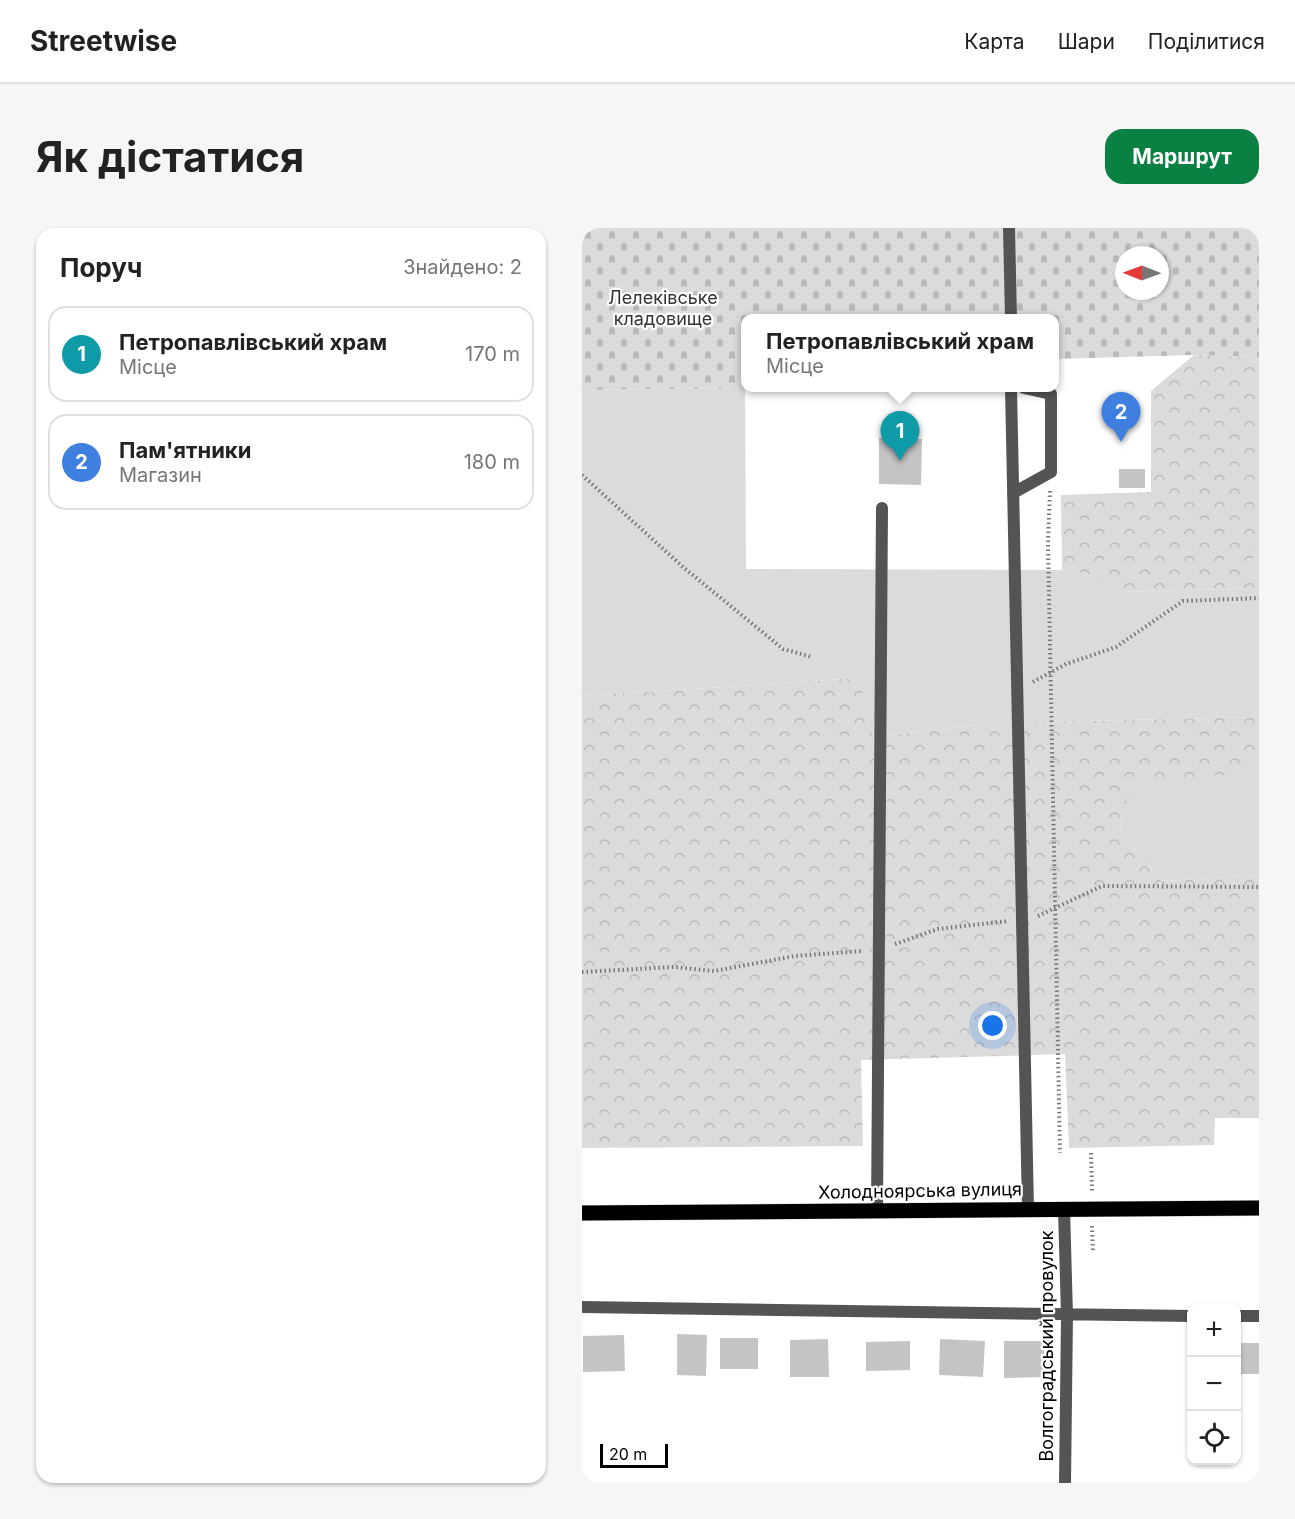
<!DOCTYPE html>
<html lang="uk">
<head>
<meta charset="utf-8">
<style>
	:root { --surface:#fff; --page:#f6f6f6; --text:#222; --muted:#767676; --line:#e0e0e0; --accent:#0b8043 }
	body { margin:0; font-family:Inter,sans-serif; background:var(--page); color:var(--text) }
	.controls { position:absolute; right:18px; bottom:18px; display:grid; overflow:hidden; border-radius:12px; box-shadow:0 2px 4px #0004 }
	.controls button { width:54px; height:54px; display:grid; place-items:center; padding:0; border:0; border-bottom:2px solid var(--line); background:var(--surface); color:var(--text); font:30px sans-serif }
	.compass { position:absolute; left:533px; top:18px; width:54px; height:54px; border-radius:50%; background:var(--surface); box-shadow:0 2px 4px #0004; rotate:271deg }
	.scale { position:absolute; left:18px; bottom:15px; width:68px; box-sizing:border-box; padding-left:6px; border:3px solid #000; border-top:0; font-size:16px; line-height:21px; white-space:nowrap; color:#000; -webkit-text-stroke:4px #fff; paint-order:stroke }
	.you { position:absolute; left:411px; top:798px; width:21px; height:21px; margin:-15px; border:4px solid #fff; border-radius:50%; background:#1a73e8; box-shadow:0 0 0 9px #1a73e833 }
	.badge { display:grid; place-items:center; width:39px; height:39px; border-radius:50%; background:var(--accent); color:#fff; font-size:20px; font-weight:700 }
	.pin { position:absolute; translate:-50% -50px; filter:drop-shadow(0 2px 3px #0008) }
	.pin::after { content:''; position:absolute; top:32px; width:21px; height:18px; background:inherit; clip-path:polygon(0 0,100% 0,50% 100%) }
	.popup { position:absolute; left:159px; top:86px; width:318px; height:78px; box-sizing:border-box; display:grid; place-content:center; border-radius:12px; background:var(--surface); filter:drop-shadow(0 2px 4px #0005); font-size:20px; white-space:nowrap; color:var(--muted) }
	.popup b { font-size:22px; color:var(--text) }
	.popup::after { content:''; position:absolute; left:50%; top:100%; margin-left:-12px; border:12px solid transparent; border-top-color:var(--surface) }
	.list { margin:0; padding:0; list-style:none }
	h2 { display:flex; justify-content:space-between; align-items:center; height:78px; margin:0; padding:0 24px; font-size:26px }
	h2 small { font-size:20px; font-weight:400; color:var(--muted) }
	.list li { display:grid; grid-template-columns:39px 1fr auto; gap:18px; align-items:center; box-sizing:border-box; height:96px; margin:0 12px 12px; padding:0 12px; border:2px solid var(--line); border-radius:18px }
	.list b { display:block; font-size:22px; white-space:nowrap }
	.list p { margin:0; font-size:20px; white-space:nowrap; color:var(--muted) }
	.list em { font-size:20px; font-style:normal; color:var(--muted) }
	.icon { flex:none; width:33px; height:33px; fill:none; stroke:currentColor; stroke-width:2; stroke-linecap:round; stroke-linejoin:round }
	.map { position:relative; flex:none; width:677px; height:1255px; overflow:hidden; border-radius:18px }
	header { display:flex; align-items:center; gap:36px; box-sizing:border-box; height:84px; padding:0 30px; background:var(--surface); border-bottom:2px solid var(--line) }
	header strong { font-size:28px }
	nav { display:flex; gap:33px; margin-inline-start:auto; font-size:21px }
	.intro { display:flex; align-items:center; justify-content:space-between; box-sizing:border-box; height:144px; padding:0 36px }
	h1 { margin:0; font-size:42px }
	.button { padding:15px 27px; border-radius:18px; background:var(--accent); color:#fff; font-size:21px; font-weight:700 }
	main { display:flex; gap:36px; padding:0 36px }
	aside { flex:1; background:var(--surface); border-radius:18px; box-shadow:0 2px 4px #0004 }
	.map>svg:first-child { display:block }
	.grass { fill:#dbdbdb }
	.forest { fill:url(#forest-crowns) }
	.cemetery { fill:url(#cemetery-stones); fill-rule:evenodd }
	.building { fill:#c4c4c4 }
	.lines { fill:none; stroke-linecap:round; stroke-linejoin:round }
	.primary-casing { stroke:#dbdbdb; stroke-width:16 }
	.path { stroke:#767676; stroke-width:4; stroke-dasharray:1.5 3; stroke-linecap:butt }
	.service { stroke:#545454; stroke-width:12 }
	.minor { stroke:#545454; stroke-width:12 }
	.primary { stroke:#000; stroke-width:15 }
	.labels { text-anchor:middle; stroke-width:4.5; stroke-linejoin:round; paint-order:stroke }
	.park-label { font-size:18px; fill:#323232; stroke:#fff }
	.street-label { font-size:18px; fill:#000; stroke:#fff }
</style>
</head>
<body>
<header>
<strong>Streetwise</strong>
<nav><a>Карта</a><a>Шари</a><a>Поділитися</a></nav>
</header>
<div class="intro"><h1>Як дістатися</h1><a class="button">Маршрут</a></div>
<main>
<aside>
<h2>Поруч<small>Знайдено: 2</small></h2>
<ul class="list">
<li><span class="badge" style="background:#0f9aa8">1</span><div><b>Петропавлівський храм</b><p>Місце</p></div><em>170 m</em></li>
<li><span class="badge" style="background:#3f7fe0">2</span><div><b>Пам'ятники</b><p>Магазин</p></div><em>180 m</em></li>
</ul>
</aside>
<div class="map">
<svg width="677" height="1255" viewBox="0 0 677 1255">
	<defs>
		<pattern id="forest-crowns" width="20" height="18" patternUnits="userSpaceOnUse" patternTransform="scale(1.5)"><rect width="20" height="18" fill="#dbdbdb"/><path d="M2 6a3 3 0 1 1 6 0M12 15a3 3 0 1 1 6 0" fill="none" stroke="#bababa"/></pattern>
		<pattern id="cemetery-stones" width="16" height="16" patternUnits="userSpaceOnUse" patternTransform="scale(1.5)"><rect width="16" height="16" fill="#dbdbdb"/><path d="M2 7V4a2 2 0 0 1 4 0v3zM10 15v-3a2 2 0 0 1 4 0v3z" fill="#bababa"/></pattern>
	</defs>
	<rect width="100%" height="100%" fill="#fff"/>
	<path class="grass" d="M163,148L164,341L480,342L519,348L541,364L671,360V324L677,321V489L411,495L290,509L277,450L0,468V162L161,160Z
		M673,531H677V647L579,653L538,603L549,553L657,546Z"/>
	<path class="forest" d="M612,127L677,129V321L671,324L672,360L541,364L519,348L480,342L479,267L569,264V163Z
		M277,450L291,509L411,495L677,489V531H673L657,546L549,554L538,603L579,653L677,647V890H633L632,917L487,920L483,826L279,832L281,918L0,920V468Z"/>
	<path class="cemetery" d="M0,0H677V129L611,127L473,131L472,91H164L162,160L0,162ZM542,27H578V63H542Z"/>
	<path class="building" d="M317,200L328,204L330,211H340L339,257L297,256V210H309L311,203Z
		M537,241H563V260H537Z
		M95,1106L125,1107L124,1148L95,1147Z
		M42,1107L43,1143L1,1144V1108Z
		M138,1110H176V1141H138Z
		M246,1111L247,1149H208V1112Z
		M358,1111L403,1113L401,1149L357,1147Z
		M328,1113V1142L284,1143V1114Z
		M422,1113H462V1149L422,1150Z
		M656,1115H677V1146H655Z"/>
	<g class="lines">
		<defs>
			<path id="primary" d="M0,985L677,980"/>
		</defs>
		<use href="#primary" class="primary-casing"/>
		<path class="path" d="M0,247L101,339L201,421L230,429
			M468,263L466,315L478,925
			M451,454L484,436L534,419L601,373L677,370
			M456,688L520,658L677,659
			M313,716L356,701L426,693
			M0,744L92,739L132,743L213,728L280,723
			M509,925L510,963
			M510,998L511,1025"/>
		<path class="service" d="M427,0L429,91
			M429,160L446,981
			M431,265L469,244V166L442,160
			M295,983L300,280"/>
		<path class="minor" d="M482,981L485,1087L483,1255
			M0,1079L610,1088
			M654,1088H677"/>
		<use href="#primary" class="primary"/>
	</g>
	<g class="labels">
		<g class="park-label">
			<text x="81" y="76">Лелеківське<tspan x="81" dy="21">кладовище</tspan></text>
		</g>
		<g class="street-label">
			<text transform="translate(338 963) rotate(-1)" y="6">Холодноярська вулиця</text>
			<text transform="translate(465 1118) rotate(-90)" y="6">Волгоградський провулок</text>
		</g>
	</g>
</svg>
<div class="controls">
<button>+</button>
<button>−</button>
<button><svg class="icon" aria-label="locate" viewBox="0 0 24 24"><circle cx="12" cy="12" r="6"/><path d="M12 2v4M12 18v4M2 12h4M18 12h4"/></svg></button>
</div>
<svg class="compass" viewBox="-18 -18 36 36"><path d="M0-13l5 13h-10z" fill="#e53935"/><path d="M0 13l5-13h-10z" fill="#767676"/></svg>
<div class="scale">20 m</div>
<div class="you"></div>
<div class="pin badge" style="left:318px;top:233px;background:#0f9aa8">1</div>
<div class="popup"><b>Петропавлівський храм</b>Місце</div>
<div class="pin badge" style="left:539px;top:214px;background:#3f7fe0">2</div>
</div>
</main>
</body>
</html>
